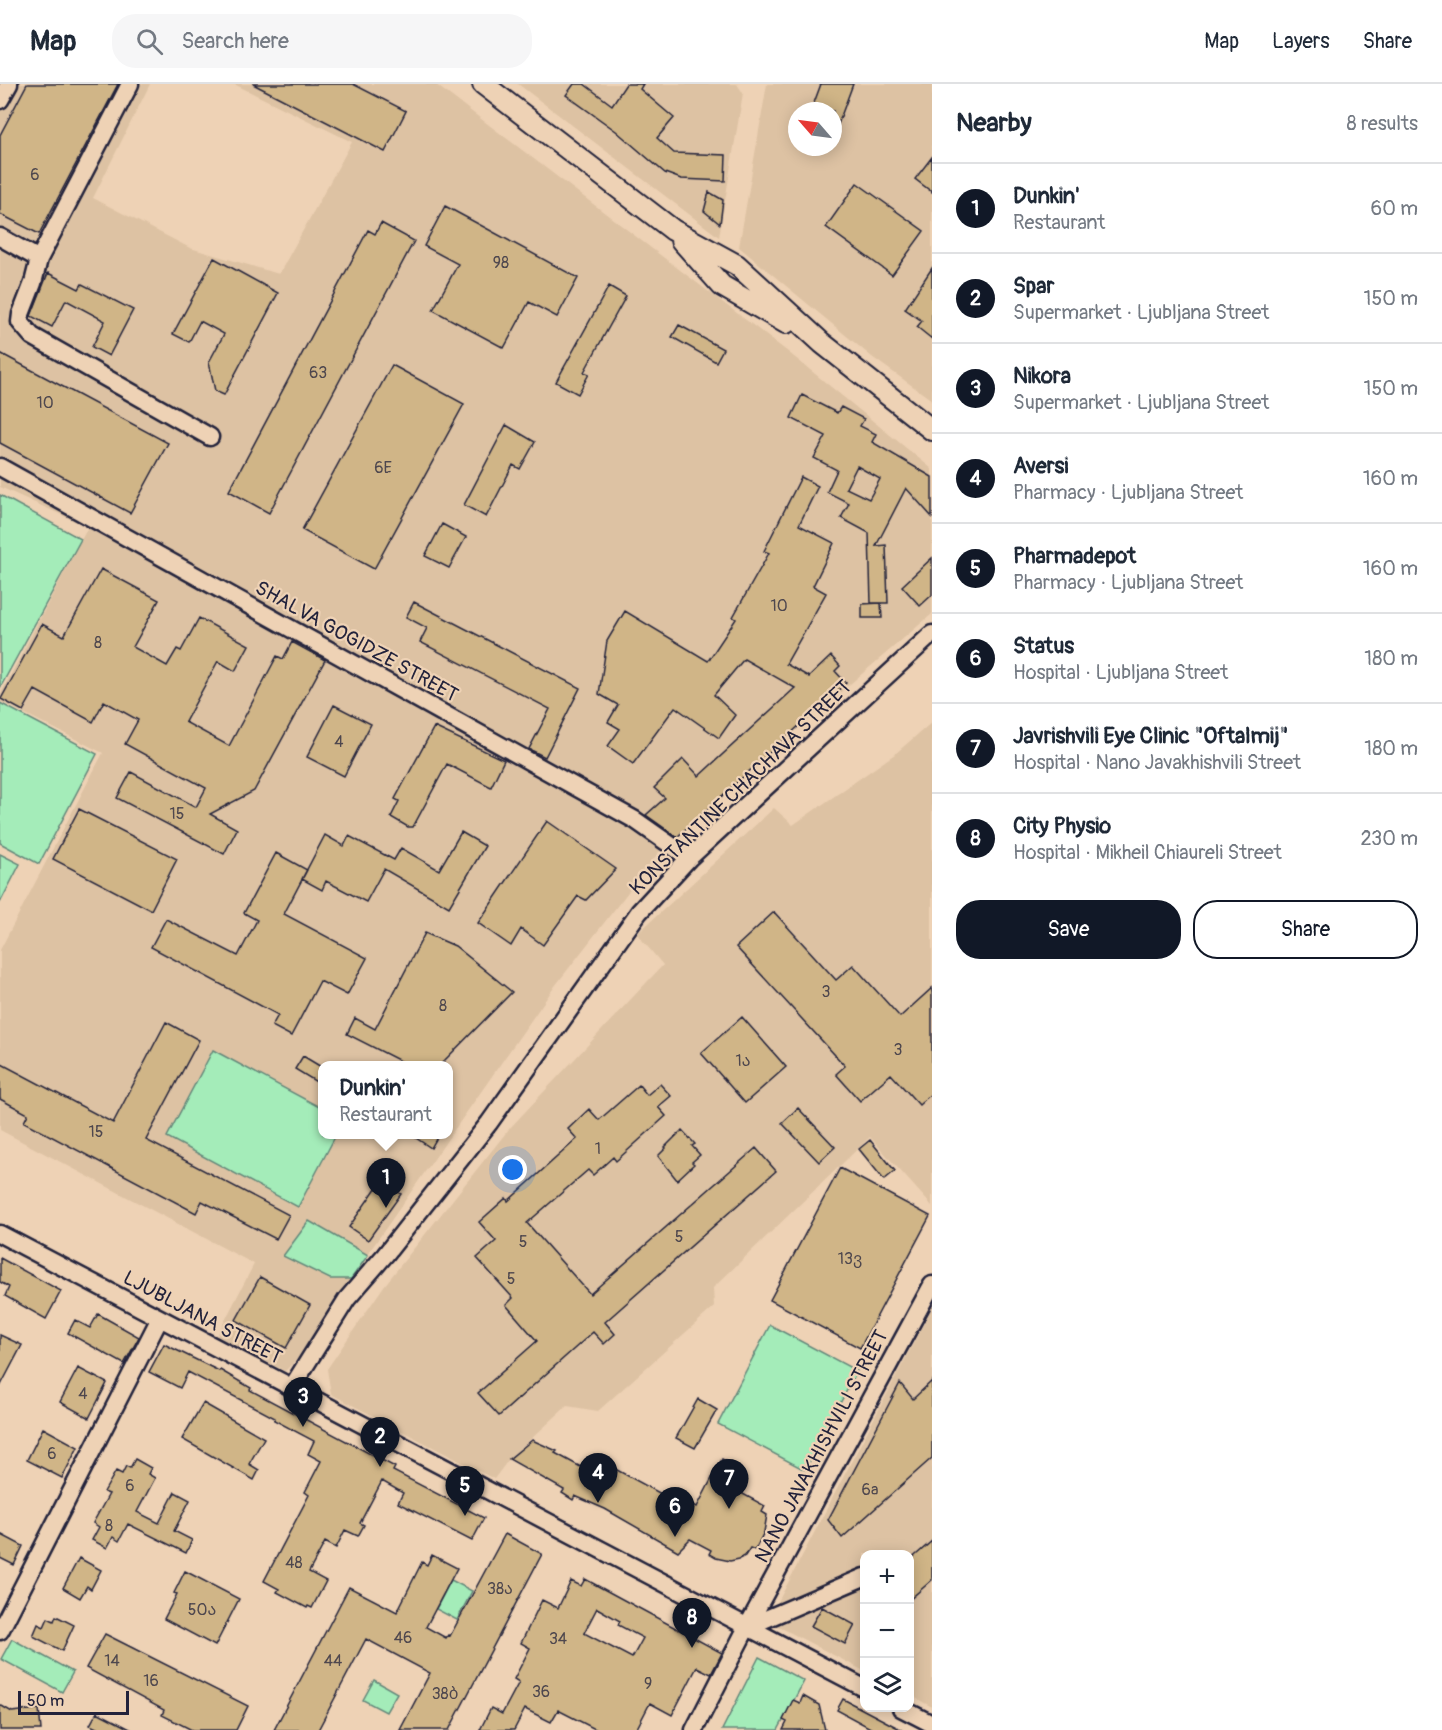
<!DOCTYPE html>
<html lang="en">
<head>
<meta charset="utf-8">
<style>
	:root { --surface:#fff; --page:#f6f6f7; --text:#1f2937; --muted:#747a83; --line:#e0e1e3; --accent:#111827 }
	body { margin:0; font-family:Pangolin,"Noto Sans Georgian",sans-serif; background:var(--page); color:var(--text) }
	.controls { position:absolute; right:18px; bottom:18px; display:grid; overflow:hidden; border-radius:12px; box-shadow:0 3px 15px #0003 }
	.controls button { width:54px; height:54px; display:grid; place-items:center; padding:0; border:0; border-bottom:2px solid var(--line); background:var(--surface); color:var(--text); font:30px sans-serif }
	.compass { position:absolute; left:788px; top:18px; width:54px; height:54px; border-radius:50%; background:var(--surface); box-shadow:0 3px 15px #0003; rotate:298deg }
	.scale { position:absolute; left:18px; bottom:15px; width:111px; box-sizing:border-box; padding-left:6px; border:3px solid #22223b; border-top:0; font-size:16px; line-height:21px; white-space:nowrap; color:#22223b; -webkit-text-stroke:4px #eed2b5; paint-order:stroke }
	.you { position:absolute; left:513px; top:1086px; width:21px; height:21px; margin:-15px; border:4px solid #fff; border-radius:50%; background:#1a73e8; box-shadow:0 0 0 9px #1a73e833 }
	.badge { display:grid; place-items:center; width:39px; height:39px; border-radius:50%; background:var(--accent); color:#fff; font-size:20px; font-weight:700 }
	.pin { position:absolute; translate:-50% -50px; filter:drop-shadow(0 2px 3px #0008) }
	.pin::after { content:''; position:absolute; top:32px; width:21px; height:18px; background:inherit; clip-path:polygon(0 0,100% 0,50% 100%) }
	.popup { position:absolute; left:318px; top:977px; width:135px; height:78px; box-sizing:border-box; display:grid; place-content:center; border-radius:12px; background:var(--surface); filter:drop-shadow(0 2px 4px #0005); font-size:20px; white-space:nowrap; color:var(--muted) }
	.popup b { font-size:22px; color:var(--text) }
	.popup::after { content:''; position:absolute; left:50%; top:100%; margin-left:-12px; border:12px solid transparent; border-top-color:var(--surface) }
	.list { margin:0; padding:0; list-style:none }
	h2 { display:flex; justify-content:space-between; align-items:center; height:78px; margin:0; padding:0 24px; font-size:26px }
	h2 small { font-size:20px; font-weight:400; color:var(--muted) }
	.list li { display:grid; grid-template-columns:39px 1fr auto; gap:18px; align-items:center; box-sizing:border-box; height:90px; padding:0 24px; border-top:2px solid var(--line) }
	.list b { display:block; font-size:22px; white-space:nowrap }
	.list p { margin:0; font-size:20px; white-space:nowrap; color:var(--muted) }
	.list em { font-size:20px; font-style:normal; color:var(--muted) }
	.actions { display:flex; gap:12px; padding:18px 24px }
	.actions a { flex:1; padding:14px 0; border:2px solid var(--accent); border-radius:24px; text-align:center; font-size:21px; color:var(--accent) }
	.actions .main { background:var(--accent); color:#fff }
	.icon { flex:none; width:33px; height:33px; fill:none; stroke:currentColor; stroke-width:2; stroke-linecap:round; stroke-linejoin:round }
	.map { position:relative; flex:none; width:932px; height:1646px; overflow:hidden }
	header { display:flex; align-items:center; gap:36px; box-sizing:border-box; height:84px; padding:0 30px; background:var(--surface); border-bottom:2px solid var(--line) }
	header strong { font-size:28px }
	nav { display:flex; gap:33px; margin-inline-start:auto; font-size:21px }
	.search { width:420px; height:54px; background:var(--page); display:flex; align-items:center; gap:15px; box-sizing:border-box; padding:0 21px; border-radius:24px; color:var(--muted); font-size:22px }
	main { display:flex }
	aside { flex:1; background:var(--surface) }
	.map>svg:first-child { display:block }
	.built { fill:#ddc2a3; fill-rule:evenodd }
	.green { fill:#a4ecb9; stroke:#63877a; stroke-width:1.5 }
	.building { fill:#d0b587; stroke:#22223b; stroke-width:1.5; fill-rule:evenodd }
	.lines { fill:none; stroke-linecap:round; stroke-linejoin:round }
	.minor-casing { stroke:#22223b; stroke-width:21 }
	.major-casing { stroke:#22223b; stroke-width:24 }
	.minor { stroke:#eed2b5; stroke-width:16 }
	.major { stroke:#eed2b5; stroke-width:20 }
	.labels { text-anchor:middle; stroke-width:4.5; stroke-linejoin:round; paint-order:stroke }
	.number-label { font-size:16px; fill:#4e474e }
	.street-label { font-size:20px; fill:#22223b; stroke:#eed2b5 }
</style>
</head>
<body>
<header>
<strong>Map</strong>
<div class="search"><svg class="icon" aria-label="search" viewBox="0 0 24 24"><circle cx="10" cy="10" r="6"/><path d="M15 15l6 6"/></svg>Search here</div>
<nav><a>Map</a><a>Layers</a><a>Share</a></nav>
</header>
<main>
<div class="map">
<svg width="932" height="1646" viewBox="0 0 932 1646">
	<rect width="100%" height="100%" fill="#eed2b5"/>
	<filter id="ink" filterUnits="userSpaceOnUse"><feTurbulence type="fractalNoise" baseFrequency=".0167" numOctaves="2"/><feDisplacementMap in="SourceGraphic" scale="12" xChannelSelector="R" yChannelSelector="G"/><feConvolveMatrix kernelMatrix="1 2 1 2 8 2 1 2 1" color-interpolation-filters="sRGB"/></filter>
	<g filter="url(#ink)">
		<path class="built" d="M0,0H150L93,114L190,164L279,190L352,58L234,0H435L788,268L932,385V530L670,754L555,902L332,1221L302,1270L285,1287L217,1252L254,1180L0,1046V866L103,669L0,617V611L88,443L0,403ZM323,982H449V1050H323Z
			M518,0H737L743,9L719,153Z
			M767,0H932V316L872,273L739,163ZM797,27H833V63H797Z
			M932,638V1122L870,1053L713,1204L714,1223L598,1327L567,1322L509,1375L494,1395L331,1310L327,1285L384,1202L509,1045L663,881L637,850L774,724L793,741L895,670Z
			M932,1224V1623L910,1611V1470H864V1587L768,1537Z"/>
		<path class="green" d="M0,411L81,455L0,604Z
			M0,619L97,670L39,780L0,759Z
			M0,770L20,780L0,819Z
			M213,966L323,1025V1050L336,1051L298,1123L167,1053Z
			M309,1137L368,1171L351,1195H330L283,1172Z
			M770,1241L857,1287L805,1386L718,1340Z
			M451,1496L472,1507L457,1536L436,1525Z
			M12,1555L73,1588L62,1608L1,1575Z
			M759,1573L804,1597L778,1646H722Z
			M374,1596L397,1609L386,1628L363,1616Z"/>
		<path class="building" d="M27,0H118L39,150L0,130V51Z
			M253,0H353L406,27L385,68Z
			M574,0H584L612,21L626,0H643L640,5L674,34L657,54L674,69L726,71L725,97L681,95L665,89L616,47L566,11Z
			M821,0H853L834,51L833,27H811Z
			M932,73V108L915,95Z
			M857,99L924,147L892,191L826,143Z
			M709,108L723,116L720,140L704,127Z
			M445,122L578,194L557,233L529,218L504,264L433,226L458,180L424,162Z
			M381,139L414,157L269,429L229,407L368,146L375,150Z
			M214,174L278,209L224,311L215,307L209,278L224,250L200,237L189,258L173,250Z
			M932,184V255L917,243L922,237L905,225Z
			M48,189L79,205L82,200L133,226L109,272L92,263L105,237L66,216L52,243L31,232Z
			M609,202L626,212L584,288L589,290L578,310L556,298Z
			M679,241L723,265L716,278L672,253Z
			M0,269L168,359L130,429L0,359Z
			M392,281L464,320L374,485L302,446Z
			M802,311L837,329L841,323L864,335L860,342L876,350L872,358L932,393V433L906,404L876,462L886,461L888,519H871L869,449L841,434L849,419L827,408L837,386L814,374L826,352L791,334ZM857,382L880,395L869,415L846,404Z
			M506,341L535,358L520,385L513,381L486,433L464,421Z
			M801,393L818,402L799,441L834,459L813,502L826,509L786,580L809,593L831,572L840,582L835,587L846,599L677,753L646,731L665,714L654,704L683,675L699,692L795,604L744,575L714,611L735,631L719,654L675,623L633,680L608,662L620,645L608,638L618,621L599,610L607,557L625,527L708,577L736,535L733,533L769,469L764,467Z
			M442,440L466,453L449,484L425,472Z
			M932,474V511L920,522L902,502Z
			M101,485L159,516L133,563L167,582L177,565L181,567L199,534L249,561L235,587L218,577L185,638L229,662L277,572L283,575L292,558L325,576L254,707L210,730L237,745L224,770L117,714L131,688L196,723L206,704L125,660L138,636L104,617L93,638L35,606L23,627L1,615L42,540L64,552Z
			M414,518L580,604L545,673L529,665L550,625L420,558L427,544L406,533Z
			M881,519L882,534H862V520Z
			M334,621L371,640L344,692L307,673Z
			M434,643L504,676L491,703L447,680L413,743H408L391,733L399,717L395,715Z
			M79,725L177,775L151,826L53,775Z
			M547,737L616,785L586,816L578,812L543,861L521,845L511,862L478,839Z
			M461,748L485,762L449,823L384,785L366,818L326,797L322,806L302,795L325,751L344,762L349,752L394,776L401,764L439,786Z
			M276,769L307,786L284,830L367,874L347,911L320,897L291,952L272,942L278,931L151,863L166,835L238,872L257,836L244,829Z
			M774,828L836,896L853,881L900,933L932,904V1009L919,1021L891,990L860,1017L836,990L845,982L736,863Z
			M425,849L455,862L512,908L440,981H408L347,950L355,934L375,945Z
			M742,933L786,983L745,1019L701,969Z
			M166,938L199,956L146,1056L289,1131L276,1155L202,1117L196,1129L24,1038L28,1030L0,1015V979L113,1039Z
			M303,972L323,984V1002L295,985Z
			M660,1000L671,1012L658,1023L666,1032L616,1077L613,1073L593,1091L588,1086L527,1139L590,1210L756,1064L776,1087L605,1238L615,1250L604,1260L593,1248L499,1332L478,1309L537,1257L506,1221L513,1214L477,1174L496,1157L479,1138L506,1114L508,1117L577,1055L568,1045L589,1025L599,1036L639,1001L647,1011Z
			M798,1024L835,1063L819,1078L782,1039Z
			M682,1046L695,1060L692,1062L700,1071L692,1078L694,1080L677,1096L658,1072L666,1064L665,1063Z
			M410,1050H439L431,1064Z
			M870,1056L895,1087L884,1096L859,1065Z
			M840,1084L930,1132L860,1264L770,1216Z
			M381,1097L401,1110L368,1156L349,1143Z
			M0,1174L61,1207L46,1235L5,1212L9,1203L0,1198Z
			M260,1193L310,1221L286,1264L236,1236Z
			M98,1230L139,1253L124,1280L68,1249L75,1236L90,1244Z
			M0,1251L22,1261L0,1303Z
			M164,1260L219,1287L220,1286L251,1304L250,1306L395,1383L393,1387L484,1434L472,1457L398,1419L403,1409L382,1397L360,1439L364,1441L358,1452L345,1446L336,1464L325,1458L309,1488L326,1497L312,1524L308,1522L307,1524L277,1508L279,1505L264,1497L309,1411L305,1408L321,1377L308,1370L314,1357L274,1336L275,1334L188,1288L180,1304L149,1288Z
			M78,1284L107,1299L89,1334L60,1318Z
			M932,1297V1374L842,1454L828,1436L900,1299L913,1315Z
			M698,1315L717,1326L695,1364L676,1354Z
			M203,1319L264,1354L249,1380L259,1386L254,1396L182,1355Z
			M43,1344L78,1363L62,1394L27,1376Z
			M532,1356L557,1367L555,1369L599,1393L606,1380L663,1411L671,1409L697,1423L722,1375L740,1384L730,1403L765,1422L762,1428L767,1431L764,1448L755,1466L750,1464L745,1472L739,1475L730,1477L716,1474L709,1470L711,1466L690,1455L678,1467L605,1425L575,1412L573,1416L562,1409L564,1406L509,1375Z
			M135,1375L151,1384L148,1390L155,1394L137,1428L159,1439L175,1408L190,1416L174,1447L192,1456L186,1469L128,1440L119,1457L113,1453L107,1464L92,1456L99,1443L93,1439L109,1410L104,1408L116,1387L122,1390L126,1382L130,1384Z
			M0,1450L23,1462L14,1481L0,1474Z
			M505,1450L542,1470L449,1646H400L430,1589L366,1555L318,1646H274L349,1503L397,1528L422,1478L427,1481L432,1471L457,1484L426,1543L446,1554L448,1551L450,1552Z
			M932,1457V1496L909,1516V1477Z
			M79,1474L101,1486L91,1505L87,1502L80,1514L63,1504Z
			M185,1487L239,1515L215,1562L164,1535L177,1510L174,1509Z
			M585,1495L722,1569L711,1590L697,1583L672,1631L650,1619L636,1646H597L558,1626L551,1638L525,1625L514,1646H480L491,1624L502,1630L519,1598L514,1595L530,1564L521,1559L542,1516L558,1524L571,1497L581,1502ZM597,1524L620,1537L618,1541L643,1554L632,1574L584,1549Z
			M822,1523L855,1541L845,1560L811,1542Z
			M56,1532L74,1541L62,1567L33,1552L38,1540L44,1543L48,1534L54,1537Z
			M105,1550L248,1622L236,1646H192L162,1631L164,1626L86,1584Z
			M803,1612L819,1621L825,1646H783L787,1638L783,1636L793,1616L800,1619Z
			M843,1615L881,1635L902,1646H874L837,1626Z
			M0,1621L12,1628L39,1625L41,1646H0Z
			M97,1628L132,1646H101L90,1641Z"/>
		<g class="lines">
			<defs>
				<path id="minor" d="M130,0L39,175L33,199L21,230L20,238L32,252L210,353
					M0,16L9,0
					M0,153L39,175
					M0,383L635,736L689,774
					M0,1150L864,1604
					M292,1303L347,1215L385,1171L489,1039L639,828L689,774L932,550
					M747,1543L864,1493
					M0,1547L160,1234
					M901,1624L932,1640
					M694,1646L747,1543L932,1201"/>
				<path id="major" d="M483,0L673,146L737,181L822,259L932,346
					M681,156L722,202L786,239"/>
			</defs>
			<use href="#minor" class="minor-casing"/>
			<use href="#major" class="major-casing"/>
			<use href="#minor" class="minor"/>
			<use href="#major" class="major"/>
		</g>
	</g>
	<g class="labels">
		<g class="number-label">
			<text x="35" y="96">6</text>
			<text x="501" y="184">98</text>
			<text x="318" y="294">63</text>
			<text x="45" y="324">10</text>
			<text x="383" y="389">6E</text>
			<text x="779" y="527">10</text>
			<text x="98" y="564">8</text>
			<text x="339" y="663">4</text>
			<text x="177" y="735">15</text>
			<text x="826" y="913">3</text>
			<text x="443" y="927">8</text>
			<text x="898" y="971">3</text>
			<text x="743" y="982">1ა</text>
			<text x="96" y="1053">15</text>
			<text x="598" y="1070">1</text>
			<text x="679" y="1158">5</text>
			<text x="523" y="1163">5</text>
			<text x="850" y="1180">13ვ</text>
			<text x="511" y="1200">5</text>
			<text x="83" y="1315">4</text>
			<text x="52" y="1375">6</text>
			<text x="130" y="1407">6</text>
			<text x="870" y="1411">6a</text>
			<text x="109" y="1447">8</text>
			<text x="294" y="1484">48</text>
			<text x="500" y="1510">38ა</text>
			<text x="202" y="1531">50ა</text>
			<text x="403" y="1559">46</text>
			<text x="558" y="1560">34</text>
			<text x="112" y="1582">14</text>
			<text x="333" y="1582">44</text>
			<text x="151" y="1602">16</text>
			<text x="648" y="1605">9</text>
			<text x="541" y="1613">36</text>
			<text x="445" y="1615">38ბ</text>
		</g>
		<g class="street-label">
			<text transform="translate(357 557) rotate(29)" y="7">SHALVA GOGIDZE STREET</text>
			<text transform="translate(740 703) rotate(-44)" y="7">KONSTANTINE CHACHAVA STREET</text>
			<text transform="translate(203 1233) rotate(28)" y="7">LJUBLJANA STREET</text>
			<text transform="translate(821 1362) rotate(-62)" y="7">NANO JAVAKHISHVILI STREET</text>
		</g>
	</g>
</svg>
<div class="controls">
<button>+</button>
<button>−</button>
<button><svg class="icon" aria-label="layers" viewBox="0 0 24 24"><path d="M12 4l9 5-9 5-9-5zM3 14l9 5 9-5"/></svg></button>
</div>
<svg class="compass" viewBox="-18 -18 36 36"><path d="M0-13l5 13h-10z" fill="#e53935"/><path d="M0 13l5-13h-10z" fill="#747a83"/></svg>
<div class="scale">50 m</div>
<div class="you"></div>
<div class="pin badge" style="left:386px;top:1124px">1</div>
<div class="popup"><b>Dunkin'</b>Restaurant</div>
<div class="pin badge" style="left:380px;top:1383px">2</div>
<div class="pin badge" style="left:303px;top:1343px">3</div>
<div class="pin badge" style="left:598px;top:1419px">4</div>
<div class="pin badge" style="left:465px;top:1432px">5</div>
<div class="pin badge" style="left:675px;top:1453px">6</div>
<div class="pin badge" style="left:729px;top:1425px">7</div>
<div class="pin badge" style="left:692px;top:1564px">8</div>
</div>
<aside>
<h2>Nearby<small>8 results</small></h2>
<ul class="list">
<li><span class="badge">1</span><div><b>Dunkin'</b><p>Restaurant</p></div><em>60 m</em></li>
<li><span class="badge">2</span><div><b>Spar</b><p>Supermarket · Ljubljana Street</p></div><em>150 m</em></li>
<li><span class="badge">3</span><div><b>Nikora</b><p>Supermarket · Ljubljana Street</p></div><em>150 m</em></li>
<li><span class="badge">4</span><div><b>Aversi</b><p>Pharmacy · Ljubljana Street</p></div><em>160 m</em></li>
<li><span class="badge">5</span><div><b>Pharmadepot</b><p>Pharmacy · Ljubljana Street</p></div><em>160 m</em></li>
<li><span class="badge">6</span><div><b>Status</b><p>Hospital · Ljubljana Street</p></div><em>180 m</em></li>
<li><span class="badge">7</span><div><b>Javrishvili Eye Clinic &quot;Oftalmij&quot;</b><p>Hospital · Nano Javakhishvili Street</p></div><em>180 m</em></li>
<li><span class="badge">8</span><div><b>City Physio</b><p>Hospital · Mikheil Chiaureli Street</p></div><em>230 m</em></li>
</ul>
<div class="actions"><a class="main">Save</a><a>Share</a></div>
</aside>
</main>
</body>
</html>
